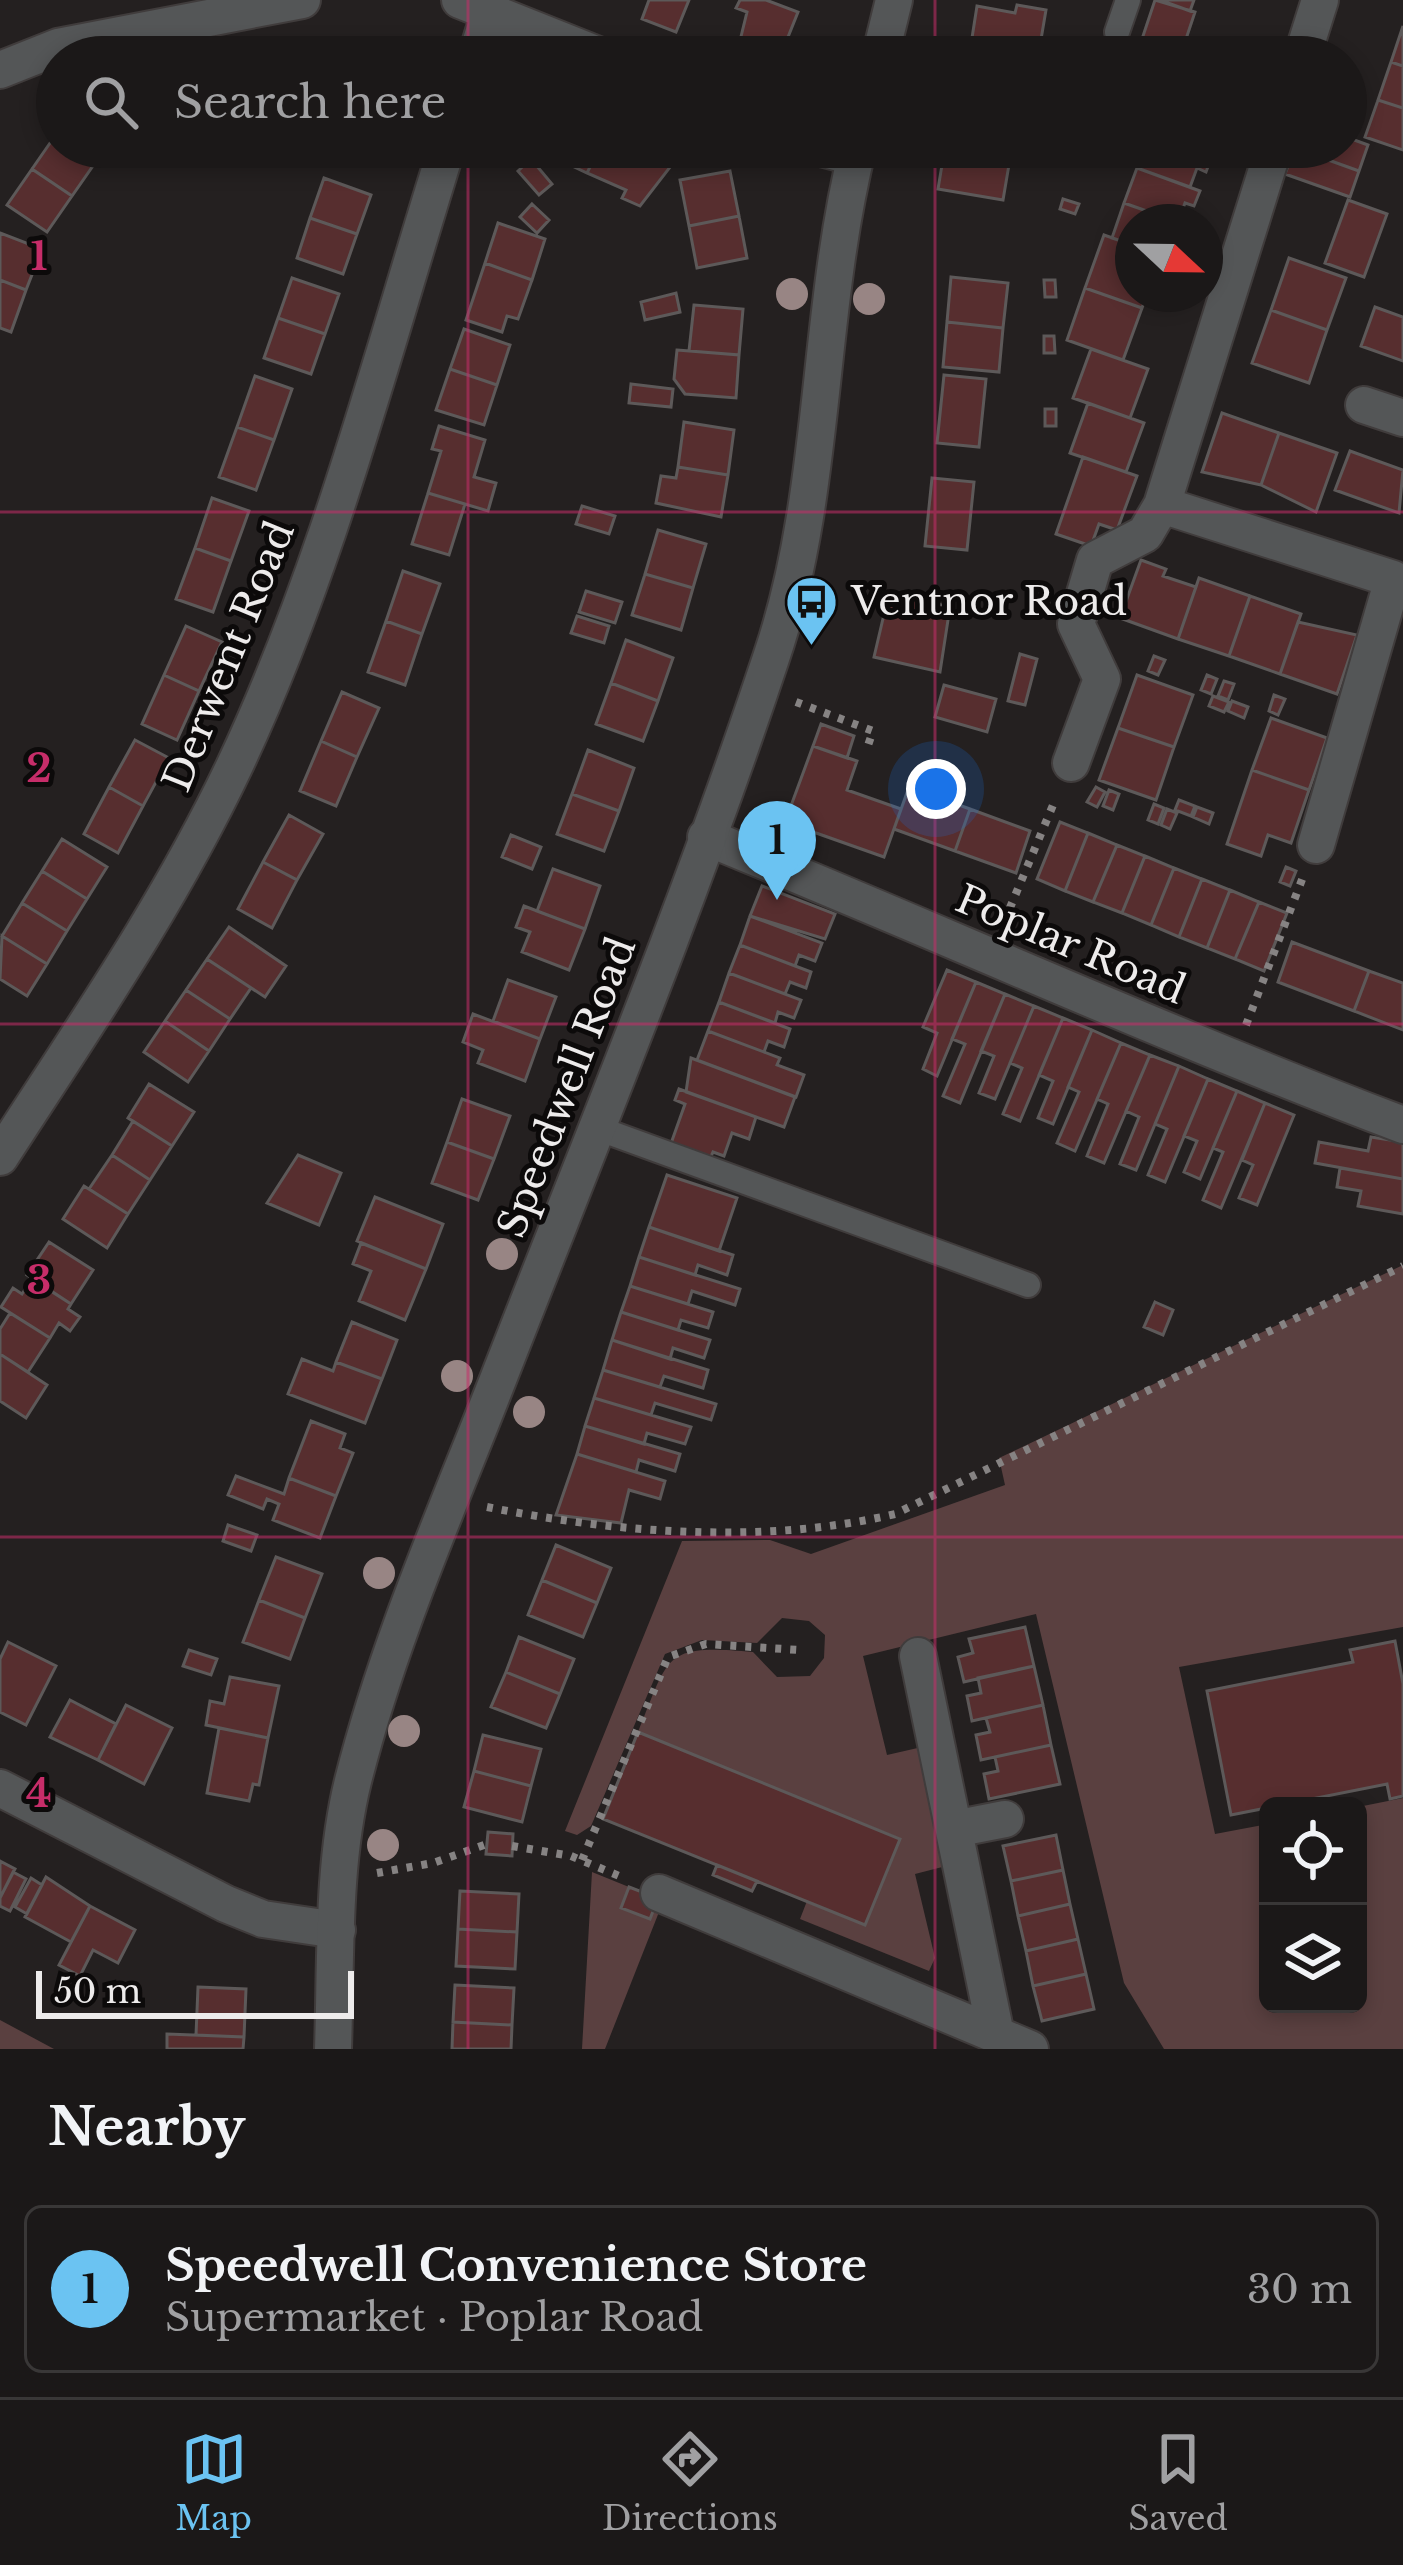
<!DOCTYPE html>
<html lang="en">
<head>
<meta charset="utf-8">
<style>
	:root { --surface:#1b1818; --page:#282525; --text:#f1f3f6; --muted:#a0a0a2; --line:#393737; --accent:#6bc3f2 }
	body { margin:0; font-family:"Libre Baskerville",serif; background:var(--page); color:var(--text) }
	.controls { position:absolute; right:36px; bottom:36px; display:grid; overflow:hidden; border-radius:18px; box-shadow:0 6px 18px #0003 }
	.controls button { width:108px; height:108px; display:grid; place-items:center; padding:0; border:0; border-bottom:3px solid var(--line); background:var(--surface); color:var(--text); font:60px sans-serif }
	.compass { position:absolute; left:1115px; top:204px; width:108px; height:108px; border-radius:50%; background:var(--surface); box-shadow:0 6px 18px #0003; rotate:112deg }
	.scale { position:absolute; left:36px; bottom:30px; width:318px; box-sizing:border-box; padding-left:12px; border:6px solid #edebeb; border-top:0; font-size:33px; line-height:42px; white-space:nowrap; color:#edebeb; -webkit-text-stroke:9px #0c0a0a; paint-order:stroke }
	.you { position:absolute; left:936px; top:789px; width:42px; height:42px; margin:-30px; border:9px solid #fff; border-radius:50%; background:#1a73e8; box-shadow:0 0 0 18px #1a73e833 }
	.badge { display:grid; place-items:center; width:78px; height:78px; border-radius:50%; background:var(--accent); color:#111; font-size:39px; font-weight:700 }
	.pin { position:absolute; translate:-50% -99px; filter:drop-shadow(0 3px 6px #0008) }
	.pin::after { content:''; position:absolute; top:63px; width:42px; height:36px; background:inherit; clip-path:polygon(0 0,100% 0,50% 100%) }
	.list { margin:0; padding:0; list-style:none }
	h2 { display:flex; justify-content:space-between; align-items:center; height:156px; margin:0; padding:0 48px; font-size:51px }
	h2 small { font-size:39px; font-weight:400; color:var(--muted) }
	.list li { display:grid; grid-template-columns:78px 1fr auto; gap:36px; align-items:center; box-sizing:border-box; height:168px; margin:0 24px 24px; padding:0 24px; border:3px solid var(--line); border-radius:18px }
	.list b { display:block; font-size:45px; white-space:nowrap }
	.list p { margin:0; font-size:39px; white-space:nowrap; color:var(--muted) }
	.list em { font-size:39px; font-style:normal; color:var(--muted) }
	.icon { flex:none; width:66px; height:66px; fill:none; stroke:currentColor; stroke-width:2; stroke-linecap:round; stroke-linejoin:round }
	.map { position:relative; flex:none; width:1403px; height:2049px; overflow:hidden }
	.search { position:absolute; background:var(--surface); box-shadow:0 6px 18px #0003; left:36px; right:36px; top:36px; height:132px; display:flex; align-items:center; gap:30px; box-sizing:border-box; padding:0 42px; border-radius:66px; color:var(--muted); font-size:45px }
	.sheet { height:348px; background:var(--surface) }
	nav { display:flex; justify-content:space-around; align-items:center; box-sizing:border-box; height:168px; border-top:3px solid var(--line); background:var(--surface); font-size:33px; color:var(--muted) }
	nav a { display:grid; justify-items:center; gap:6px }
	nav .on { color:var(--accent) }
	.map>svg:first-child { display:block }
	.green { fill:#5a4040 }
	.building { fill:#572e2f; stroke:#5d5959; stroke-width:3 }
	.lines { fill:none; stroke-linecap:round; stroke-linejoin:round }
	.service-casing { stroke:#403c3c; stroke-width:28 }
	.minor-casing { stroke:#403c3c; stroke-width:40 }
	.tertiary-casing { stroke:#403c3c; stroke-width:40 }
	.path { stroke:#868383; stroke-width:8; stroke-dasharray:6 9; stroke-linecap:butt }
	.service { stroke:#545657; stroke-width:24 }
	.minor { stroke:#545657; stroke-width:36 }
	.tertiary { stroke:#545657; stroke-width:36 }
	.tree { fill:#988584 }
	.grid { fill:none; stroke:#c62d69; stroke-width:3; stroke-opacity:0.55 }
	.labels { text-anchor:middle; stroke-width:10; stroke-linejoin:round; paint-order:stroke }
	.poi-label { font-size:39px; fill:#edebeb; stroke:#0c0a0a; text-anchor:start }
	.street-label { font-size:39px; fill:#edebeb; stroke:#0c0a0a }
	.grid-label { font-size:39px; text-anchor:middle; font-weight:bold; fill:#c62d69; stroke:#0c0a0a; stroke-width:10; stroke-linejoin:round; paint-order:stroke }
</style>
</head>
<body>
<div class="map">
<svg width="1403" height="2049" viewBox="0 0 1403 2049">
	<rect width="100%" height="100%" fill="#242020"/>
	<path class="green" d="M1403,1265V1627L1179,1667L1215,1834L1268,1824V2004H1358V1807L1403,1798V2049H1164L1124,1983L1036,1614L863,1656L887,1755L922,1747L950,1865L915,1874L935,1958L929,1971L800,1919L807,1901L900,1838L638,1732C670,1654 663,1644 753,1652L777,1677L810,1676L824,1658L825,1635L809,1621L782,1618L757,1643L702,1640L665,1654L591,1826L577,1835L565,1831L682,1541L770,1540L811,1554L1005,1485L999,1458Z
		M592,1872L629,1887L621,1908L658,1898L659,1912L605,2049H582Z
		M0,2020L54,2049H0Z"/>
	<path class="building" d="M649,0H689L676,32L642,19Z
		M740,0H766L798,12L780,57H736L747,12L736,8Z
		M1155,0L1195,12L1180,57H1136Z
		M1160,0H1194L1190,11Z
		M1017,5L1046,10L1038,57H969L977,6L1015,13Z
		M1403,26V66L1391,62Z
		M1391,62L1403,66V108L1378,100Z
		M1378,100L1403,108V150L1365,137Z
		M57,133V147H79L97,160L72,196L32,169Z
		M1346,137L1368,145L1359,171L1295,148L1346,147Z
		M550,147H600L587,173L547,154Z
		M600,147H666L681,153L640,206L622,198L626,190L587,173Z
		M945,147H1012L1003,200L938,189Z
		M1144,147H1187L1212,156L1206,172L1197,168L1190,187L1137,168Z
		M1295,148L1359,171L1350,197L1285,174Z
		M1074,151L1090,156L1086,166L1070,161Z
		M531,159L552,184L539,195L518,171Z
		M1137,168L1200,191L1194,206L1185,203L1178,222L1124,203Z
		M32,169L72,196L47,232L7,205Z
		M730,171L739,216L689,226L680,180Z
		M324,178L371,195L357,234L310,218Z
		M1063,199L1079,204L1075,214L1060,209Z
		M1348,200L1387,214L1364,277L1325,263Z
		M1124,203L1178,222H1133V245L1112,238Z
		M532,204L549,220L537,233L520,217Z
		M739,216L747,258L697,268L689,226Z
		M310,218L357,234L343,274L297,258Z
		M498,223L545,239L532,280L485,263Z
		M0,233L42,249L26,290L0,280Z
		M1104,235L1133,245V294H1147L1142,308L1085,288Z
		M1289,258L1346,278L1327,330L1271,310Z
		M485,263L532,280L518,319L507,316L502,332L466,320Z
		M951,277L1008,283L1003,328L947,322Z
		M292,278L339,294L325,334L278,318Z
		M0,280L26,290L11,332L0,328Z
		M1044,280H1055L1056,297H1045Z
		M1085,288L1142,308L1123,360L1067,340Z
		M676,293L680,312L645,320L641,302Z
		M694,305L743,309L739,355L689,351Z
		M1375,307L1403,317V361L1361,346Z
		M1271,310L1327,330L1309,383L1252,363Z
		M278,318L325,334L311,374L264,358Z
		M947,322L1003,328L999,372L943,367Z
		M464,329L510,345L497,385L450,369Z
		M1044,336H1054L1055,353H1044Z
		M1091,349L1148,369L1130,418L1073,398Z
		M677,350L739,355L736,398L685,394L674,379Z
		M450,369L497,385L484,425L436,410Z
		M944,375L986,379L979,447L937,443Z
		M255,376L292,389L274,440L237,427Z
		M631,384L673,389L671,407L629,403Z
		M1088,403L1144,423L1126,472L1070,453Z
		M1045,409H1056V426H1045Z
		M1222,413L1279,433L1261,485L1202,472Z
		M684,422L734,430L728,475L678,467Z
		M439,426L485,440L474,477L496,483L488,511L428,493L441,451L432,449Z
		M237,427L274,440L256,490L219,477Z
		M1279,433L1337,453L1316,512L1261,485Z
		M1350,451L1403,470L1399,513L1335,490Z
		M1083,457L1137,476L1117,530L1099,524L1091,546L1056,534Z
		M678,467L728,475L721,517L656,503L661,476L676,478Z
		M932,478L974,482L967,550L925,546Z
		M428,493L465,504L449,555L412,544Z
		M212,498L249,511L231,561L195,548Z
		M582,506L615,516L609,534L576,524Z
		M658,530L706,544L693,588L645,574Z
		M195,548L231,561L213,612L176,599Z
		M1141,560L1166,569L1163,576L1196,587L1178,639L1120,618Z
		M403,571L440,584L422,634L386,621Z
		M645,574L693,588L681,630L632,615Z
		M1199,578L1250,596L1229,656L1178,639Z
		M586,591L622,602L615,623L579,612Z
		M889,593L950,607L940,672L874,657Z
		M1250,596L1301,614L1280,674L1229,656Z
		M577,616L609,626L604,643L571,633Z
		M386,621L422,634L405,685L368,672Z
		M1298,622L1357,635L1337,694L1280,674Z
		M186,626L222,642L199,691L164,675Z
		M626,640L673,658L658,701L611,683Z
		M1020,654L1037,659L1025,705L1008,701Z
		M1154,656L1165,660L1158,675L1148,671Z
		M164,675L199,691L177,740L142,724Z
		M1137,675L1193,695L1174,747L1118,728Z
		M1207,675L1217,679L1211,694L1201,690Z
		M1224,681L1234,684L1228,700L1218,696Z
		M611,683L658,701L643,741L596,724Z
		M944,685L996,699L987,732L935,717Z
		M342,692L379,708L357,757L321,741Z
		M1274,695L1285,699L1278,715L1269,711Z
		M1213,696L1229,702L1224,712L1209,706Z
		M1232,701L1248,707L1244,718L1228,711Z
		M1271,718L1327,738L1309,790L1252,770Z
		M821,724L854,736L847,758L813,746Z
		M1118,728L1174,747L1156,800L1099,780Z
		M135,740L169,758L143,806L109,787Z
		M321,741L357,757L336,806L300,791Z
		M813,746L857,761L847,790L901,809L884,857L785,822Z
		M588,750L634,768L619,811L572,794Z
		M1252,770L1309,790L1291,843L1268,835L1261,856L1227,844Z
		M109,787L143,806L118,853L84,834Z
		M909,787L970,809L955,851L894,829Z
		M1096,787L1105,792L1097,807L1087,802Z
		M1109,790L1119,794L1113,810L1103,806Z
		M572,794L619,811L604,851L557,834Z
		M1179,800L1195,806L1191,816L1175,810Z
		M1154,804L1164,808L1158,824L1148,820Z
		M1197,807L1213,813L1209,824L1193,817Z
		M970,809L1030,831L1016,873L955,851Z
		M1167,809L1177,813L1170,829L1161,825Z
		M289,815L323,834L297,880L263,862Z
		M1060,822L1088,833L1065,891L1037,879Z
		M1088,833L1117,845L1093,902L1065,891Z
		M511,835L541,847L532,869L502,857Z
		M62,839L107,867L87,899L42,871Z
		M1117,845L1145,856L1122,913L1093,902Z
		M1145,856L1174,868L1151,925L1122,913Z
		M263,862L297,880L272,928L238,909Z
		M1286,867L1296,871L1290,886L1280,882Z
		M1174,868L1202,879L1179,937L1151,925Z
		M553,869L600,886L585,929L537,911Z
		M42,871L87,899L67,931L22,903Z
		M1202,879L1230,890L1207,948L1179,937Z
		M762,886L835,914L825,939L750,916Z
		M1230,890L1259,902L1235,959L1207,948Z
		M1259,902L1287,913L1264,971L1235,959Z
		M22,903L67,931L47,964L2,936Z
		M524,906L585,929L569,970L522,952L530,932L516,927Z
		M750,916L822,943L815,961L799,955L795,966L740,945Z
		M229,927L286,966L265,997L207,959Z
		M2,936L47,964L27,996L0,979Z
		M1292,942L1369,971L1354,1011L1278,982Z
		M740,945L811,972L806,988L790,982L785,994L729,973Z
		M207,959L251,988L230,1019L186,990Z
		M947,970L976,982L937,1076L923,1069L937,1033L923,1027Z
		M1369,971L1403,983V1030L1354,1011Z
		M729,973L801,1000L794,1018L778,1012L775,1023L719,1002Z
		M508,980L556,997L540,1039L493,1021Z
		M976,982L1005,994L960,1103L943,1096L965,1044L952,1039Z
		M186,990L230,1019L209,1051L165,1021Z
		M1005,994L1034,1006L995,1099L979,1093L994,1056L981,1051Z
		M719,1002L790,1029L784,1047L768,1041L764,1052L708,1031Z
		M1034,1006L1063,1018L1020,1121L1003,1114L1022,1068L1010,1063Z
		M473,1014L540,1039L525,1081L478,1063L483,1050L463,1042Z
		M1063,1018L1092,1030L1053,1124L1038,1118L1053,1081L1039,1075Z
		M165,1021L209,1051L188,1082L144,1052Z
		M1092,1030L1121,1043L1075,1151L1057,1143L1079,1092L1068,1087Z
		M708,1031L780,1058L777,1065L804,1075L796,1097L697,1060Z
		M1121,1043L1150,1055L1104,1163L1087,1156L1108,1104L1097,1099Z
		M1150,1055L1179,1066L1136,1170L1120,1164L1139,1117L1126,1111Z
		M691,1058L795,1097L784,1127L686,1092Z
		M1179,1066L1208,1079L1165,1182L1148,1175L1167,1129L1155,1124Z
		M1208,1079L1237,1091L1200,1179L1184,1172L1197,1141L1184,1136Z
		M149,1084L194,1112L172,1146L128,1118Z
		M679,1089L756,1117L749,1139L732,1133L724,1156L713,1152L708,1163L669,1149L685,1104L675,1100Z
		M1237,1091L1265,1103L1221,1208L1203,1200L1223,1152L1213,1148Z
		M462,1099L510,1116L494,1159L447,1142Z
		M1265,1103L1294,1115L1257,1205L1239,1198L1253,1165L1242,1160Z
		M133,1121L172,1146L150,1180L112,1155Z
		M1371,1137L1403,1142V1179L1315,1163L1319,1142L1368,1151Z
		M447,1142L494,1159L478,1200L432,1183Z
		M112,1155L150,1180L128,1214L89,1189Z
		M298,1155L341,1173L319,1225L267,1203Z
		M1340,1168L1403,1179V1214L1358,1206L1361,1191L1337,1187Z
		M667,1175L737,1198L719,1251L649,1227Z
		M84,1186L128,1214L107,1248L63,1219Z
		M375,1197L443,1224L426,1269L357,1241Z
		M649,1227L733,1255L727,1275L698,1265L695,1275L639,1257Z
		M49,1242L93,1270L71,1304L27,1275Z
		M361,1243L426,1269L405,1320L359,1301L371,1271L353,1264Z
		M639,1257L740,1289L735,1305L692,1291L688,1304L630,1286Z
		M32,1279L71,1304L68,1309L80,1317L70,1331L59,1323L50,1338L1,1307L13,1288L22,1294Z
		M630,1286L713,1312L708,1328L681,1320L678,1330L621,1312Z
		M1155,1302L1173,1310L1163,1335L1144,1327Z
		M621,1312L710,1340L704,1358L673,1348L670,1359L612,1340Z
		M10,1313L50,1338L28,1372L0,1354V1329Z
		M352,1322L397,1340L382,1379L336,1362Z
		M612,1340L708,1370L703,1388L664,1376L660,1387L603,1370Z
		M0,1354L47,1385L26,1418L0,1401Z
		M302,1359L333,1371L336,1362L382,1379L365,1423L288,1394Z
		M603,1370L716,1404L711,1420L655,1403L651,1415L594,1398Z
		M594,1398L691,1427L685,1444L647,1433L644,1444L585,1426Z
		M311,1421L345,1434L340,1448L353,1453L336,1496L289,1478Z
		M585,1426L680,1454L675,1471L639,1460L636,1472L577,1454Z
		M577,1454L665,1481L660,1499L629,1490L621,1523L556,1515Z
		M236,1476L284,1494L289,1478L336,1496L320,1538L273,1520L279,1504L267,1499L263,1509L228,1495Z
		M228,1525L257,1535L251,1551L223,1541Z
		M556,1545L611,1568L597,1603L542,1580Z
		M276,1557L322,1574L305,1618L259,1600Z
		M542,1580L597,1603L583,1637L528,1615Z
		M259,1600L305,1618L290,1659L243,1642Z
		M1025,1627L1034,1666L964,1682L958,1657L973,1653L969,1639Z
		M519,1637L574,1659L560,1694L506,1672Z
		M1395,1641L1403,1684V1796L1390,1799L1387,1784L1231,1815L1207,1691L1353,1662L1350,1650Z
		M8,1642L56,1666L26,1725L0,1712V1659Z
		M189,1650L217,1659L211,1675L183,1666Z
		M1034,1666L1043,1705L972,1721L967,1696L981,1693L978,1678Z
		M506,1672L560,1694L546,1728L491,1707Z
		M230,1677L279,1686L268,1738L206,1725L210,1701L224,1704Z
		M70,1700L116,1724L98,1760L50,1737Z
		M126,1705L172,1728L144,1784L98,1760Z
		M1043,1705L1051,1745L981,1760L976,1735L990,1732L986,1718Z
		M219,1728L268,1738L259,1785L253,1784L249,1801L207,1793Z
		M638,1732L900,1839L865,1925L603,1819Z
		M483,1735L541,1749L531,1786L474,1771Z
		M1051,1745L1060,1784L989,1799L984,1774L998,1771L995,1757Z
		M474,1771L531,1786L522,1822L464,1807Z
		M488,1832L513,1834L512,1856L486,1854Z
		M1056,1835L1063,1870L1011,1881L1003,1846Z
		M0,1861L15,1869L0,1898Z
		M717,1865L757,1881L752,1891L713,1875Z
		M1063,1870L1070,1904L1018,1916L1011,1881Z
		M13,1872L26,1879L10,1911L0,1906V1898Z
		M46,1877L90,1906L71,1942L25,1917Z
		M31,1878L42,1885L27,1914L15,1907Z
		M629,1887L658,1898L650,1919L621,1908Z
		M460,1891L519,1894L517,1932L458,1929Z
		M1070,1904L1078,1939L1026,1951L1018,1916Z
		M90,1906L135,1930L118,1963L93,1950L80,1976L59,1965Z
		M458,1929L517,1932L515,1969L456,1966Z
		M1078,1939L1086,1974L1033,1986L1026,1951Z
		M1086,1974L1094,2009L1042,2021L1033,1986Z
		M455,1985L514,1988L512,2025L453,2022Z
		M198,1987L246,1989L244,2037L196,2035Z
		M453,2022L512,2025L511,2049H452Z
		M167,2034L244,2037L243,2049H167Z"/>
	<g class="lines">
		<defs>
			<path id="service" d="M1117,32L1128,0
				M597,1128L1028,1285"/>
			<path id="minor" d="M460,0L603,57
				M476,57L491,9
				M1302,57L1320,0
				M0,70L58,47L302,0
				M817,147L855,157
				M1274,147L1162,505L1393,579L1316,845
				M1364,405L1403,418
				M1071,763L1102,679L1076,624L1095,560L1145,534L1162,505
				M706,837C939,932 1168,1036 1403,1125
				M0,1157C82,1030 169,904 234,767C327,570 382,354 447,147
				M918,1656L995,2030
				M0,1788L226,1904L263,1919L337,1930
				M954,1829L1005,1819
				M659,1893L1030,2049"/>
			<path id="tertiary" d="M880,57L894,0
				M333,2049C336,1961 332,1866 353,1781C388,1642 447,1510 499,1377C592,1139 690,901 771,658C827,494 816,315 858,147"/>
		</defs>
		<use href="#service" class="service-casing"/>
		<use href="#minor" class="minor-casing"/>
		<use href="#tertiary" class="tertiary-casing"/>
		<path class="path" d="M796,702L873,731L866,751
			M1004,922L1056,798
			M1246,1025L1303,877
			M487,1507C618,1533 765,1545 895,1514L1403,1266
			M512,1846L571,1856L624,1878
			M582,1860L668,1657L706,1644L799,1650
			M377,1873L433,1863L487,1844"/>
		<use href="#service" class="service"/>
		<use href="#minor" class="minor"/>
		<use href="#tertiary" class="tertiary"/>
	</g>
	<g class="tree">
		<circle cx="792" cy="294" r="16"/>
		<circle cx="869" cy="299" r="16"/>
		<circle cx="502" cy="1254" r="16"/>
		<circle cx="457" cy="1376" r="16"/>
		<circle cx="529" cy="1412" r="16"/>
		<circle cx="379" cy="1573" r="16"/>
		<circle cx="404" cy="1731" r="16"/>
		<circle cx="383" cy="1845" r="16"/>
	</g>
	<path class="grid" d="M468,0V57M935,0V57M468,147V2049M935,147V2049M0,512H1403M0,1024H1403M0,1537H1403"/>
	<defs>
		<symbol id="bus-pin" viewBox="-11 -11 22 30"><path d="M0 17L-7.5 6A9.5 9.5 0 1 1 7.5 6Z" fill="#6bc3f2" stroke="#0c0a0a"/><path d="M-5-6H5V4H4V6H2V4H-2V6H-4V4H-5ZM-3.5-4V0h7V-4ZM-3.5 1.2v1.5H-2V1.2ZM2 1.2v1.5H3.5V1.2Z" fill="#111"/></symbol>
	</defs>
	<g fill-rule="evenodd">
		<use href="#bus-pin" x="782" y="572" width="59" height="81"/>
	</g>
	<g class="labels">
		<g class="poi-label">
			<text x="851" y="615">Ventnor Road</text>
		</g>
		<g class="street-label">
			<text transform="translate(228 656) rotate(-68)" y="14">Derwent Road</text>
			<text transform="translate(1071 944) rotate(23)" y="14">Poplar Road</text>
			<text transform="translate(566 1087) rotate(-69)" y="14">Speedwell Road</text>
		</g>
	</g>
	<g class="grid-label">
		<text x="39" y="270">1</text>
		<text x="39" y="782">2</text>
		<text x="39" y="1294">3</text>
		<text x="39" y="1807">4</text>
	</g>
</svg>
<div class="controls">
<button><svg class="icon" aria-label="locate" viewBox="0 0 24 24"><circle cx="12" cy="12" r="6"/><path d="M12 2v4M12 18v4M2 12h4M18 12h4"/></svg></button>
<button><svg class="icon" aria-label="layers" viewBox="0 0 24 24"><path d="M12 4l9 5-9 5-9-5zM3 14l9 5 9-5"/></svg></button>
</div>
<svg class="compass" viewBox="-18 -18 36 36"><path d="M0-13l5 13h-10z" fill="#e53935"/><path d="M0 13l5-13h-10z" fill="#a0a0a2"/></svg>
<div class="scale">50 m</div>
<div class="you"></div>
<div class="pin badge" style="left:777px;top:900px">1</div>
<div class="search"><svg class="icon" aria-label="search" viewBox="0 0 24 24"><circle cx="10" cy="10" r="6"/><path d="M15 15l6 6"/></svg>Search here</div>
</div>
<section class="sheet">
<h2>Nearby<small></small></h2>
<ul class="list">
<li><span class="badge">1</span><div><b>Speedwell Convenience Store</b><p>Supermarket · Poplar Road</p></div><em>30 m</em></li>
</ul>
</section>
<nav>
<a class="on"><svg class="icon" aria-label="map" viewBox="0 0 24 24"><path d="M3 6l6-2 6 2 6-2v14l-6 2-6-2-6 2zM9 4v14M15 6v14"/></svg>Map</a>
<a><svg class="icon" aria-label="directions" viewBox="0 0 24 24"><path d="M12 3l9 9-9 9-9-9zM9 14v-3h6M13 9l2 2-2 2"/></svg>Directions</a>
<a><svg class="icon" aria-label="saved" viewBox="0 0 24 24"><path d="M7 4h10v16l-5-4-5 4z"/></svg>Saved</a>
</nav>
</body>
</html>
